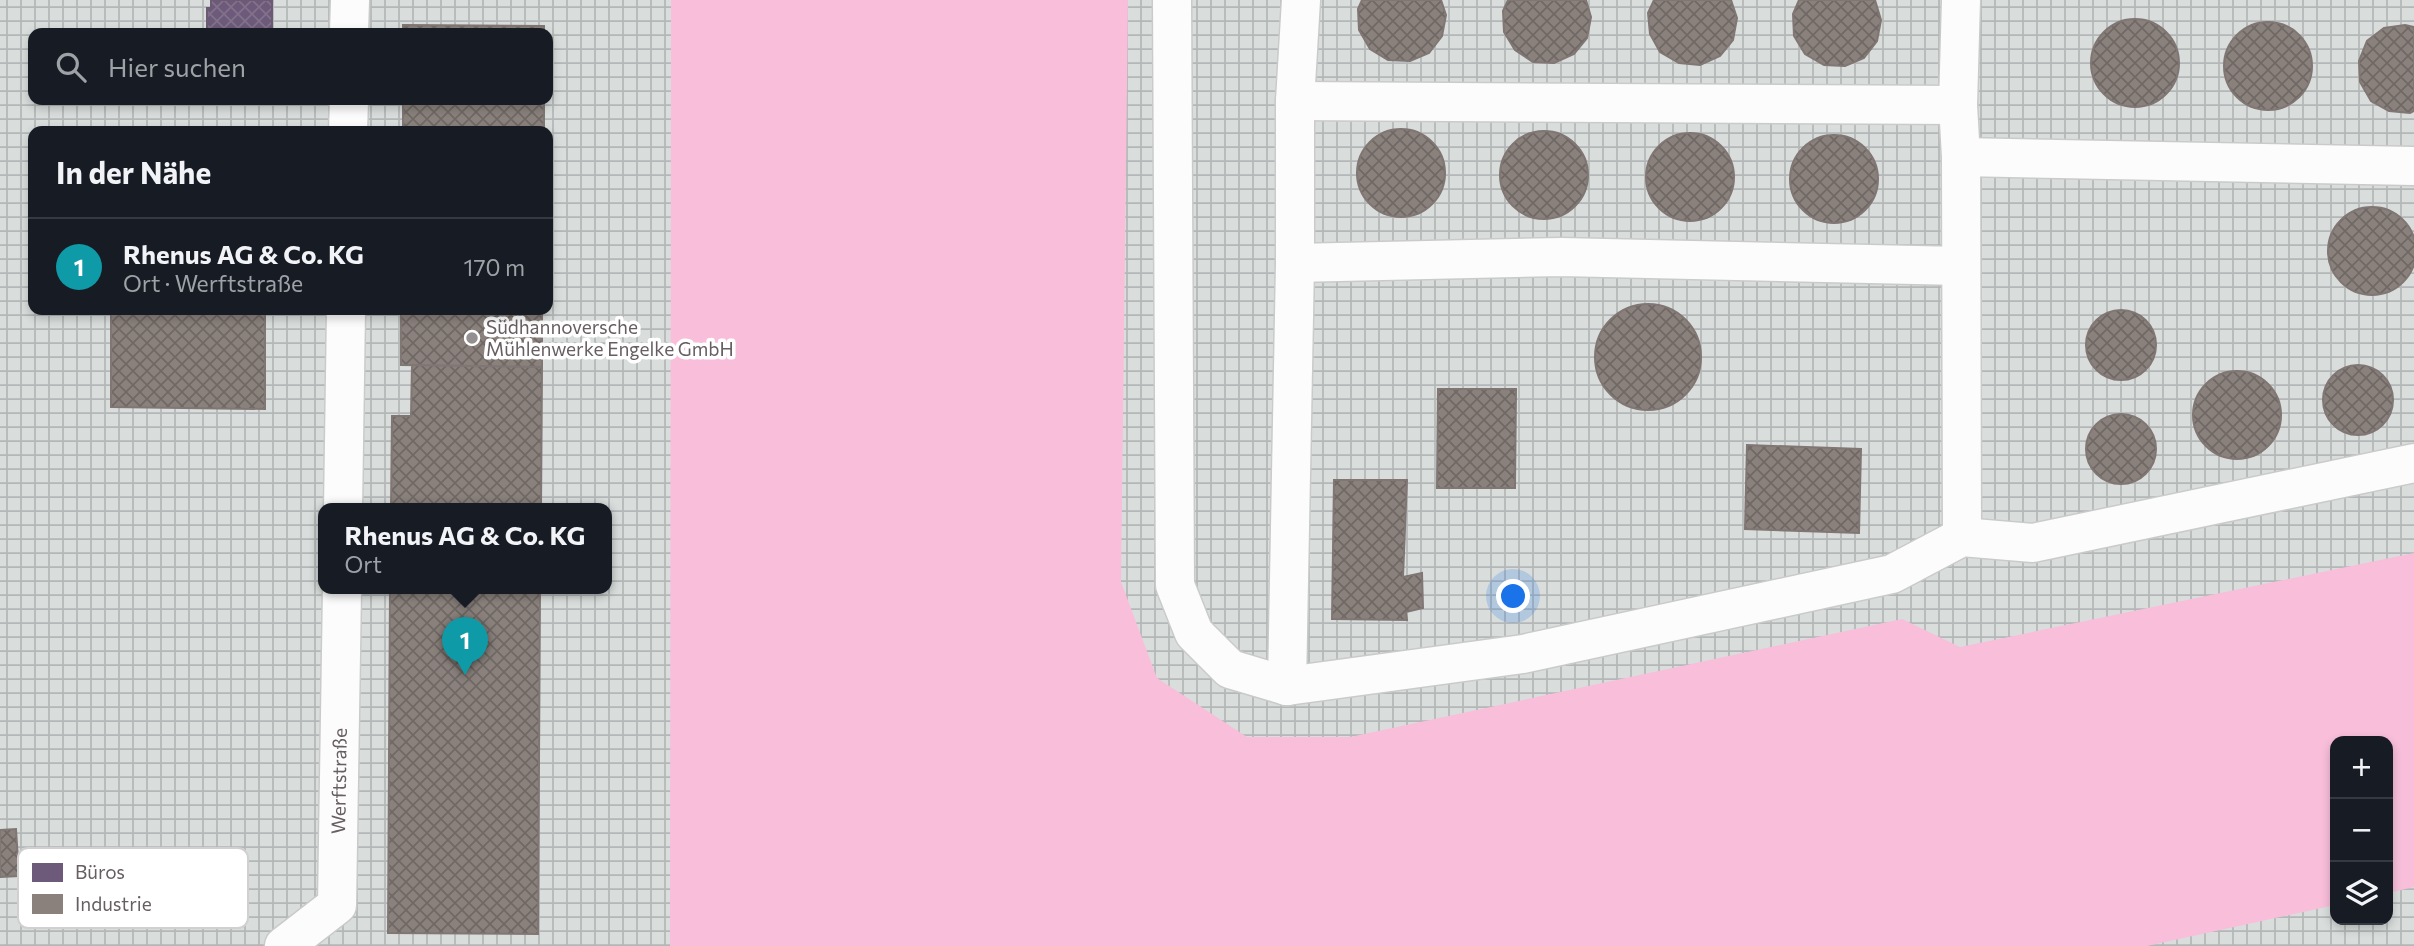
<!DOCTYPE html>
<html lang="de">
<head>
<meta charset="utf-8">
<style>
	:root { --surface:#171b24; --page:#242831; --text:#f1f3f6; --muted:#9ea1a6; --line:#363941; --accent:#949092 }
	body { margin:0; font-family:Commissioner,sans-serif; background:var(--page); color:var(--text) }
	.controls { position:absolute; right:21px; bottom:21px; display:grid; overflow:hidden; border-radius:14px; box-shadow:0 4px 10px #0003 }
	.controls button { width:63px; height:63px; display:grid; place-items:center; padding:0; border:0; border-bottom:2px solid var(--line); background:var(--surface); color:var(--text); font:35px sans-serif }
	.you { position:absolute; left:1514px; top:597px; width:24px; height:24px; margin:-18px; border:5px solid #fff; border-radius:50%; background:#1a73e8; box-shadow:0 0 0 10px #1a73e833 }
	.badge { display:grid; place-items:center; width:46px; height:46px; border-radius:50%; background:var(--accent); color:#fff; font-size:23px; font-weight:700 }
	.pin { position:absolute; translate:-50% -58px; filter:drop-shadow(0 2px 4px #0008) }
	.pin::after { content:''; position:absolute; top:37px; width:24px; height:21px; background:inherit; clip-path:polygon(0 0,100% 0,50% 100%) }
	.popup { position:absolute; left:318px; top:503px; width:294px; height:91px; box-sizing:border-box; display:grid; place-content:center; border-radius:14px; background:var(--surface); filter:drop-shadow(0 2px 5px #0005); font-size:23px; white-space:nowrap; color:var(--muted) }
	.popup b { font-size:26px; color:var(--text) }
	.popup::after { content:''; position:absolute; left:50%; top:100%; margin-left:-14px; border:14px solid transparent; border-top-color:var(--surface) }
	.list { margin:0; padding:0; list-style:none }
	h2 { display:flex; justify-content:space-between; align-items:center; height:91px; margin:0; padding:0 28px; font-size:30px }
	h2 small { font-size:23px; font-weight:400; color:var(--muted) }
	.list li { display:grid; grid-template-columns:46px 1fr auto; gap:21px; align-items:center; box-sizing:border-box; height:98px; padding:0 28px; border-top:2px solid var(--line) }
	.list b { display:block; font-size:26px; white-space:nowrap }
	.list p { margin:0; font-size:23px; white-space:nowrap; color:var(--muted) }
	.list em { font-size:23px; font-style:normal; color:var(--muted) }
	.icon { flex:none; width:38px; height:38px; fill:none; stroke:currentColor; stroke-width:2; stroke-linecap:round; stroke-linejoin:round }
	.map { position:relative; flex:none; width:2414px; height:946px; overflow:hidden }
	.search { position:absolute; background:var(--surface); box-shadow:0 4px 10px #0003; left:28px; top:28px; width:525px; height:77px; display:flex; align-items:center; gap:18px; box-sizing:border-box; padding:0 24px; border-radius:14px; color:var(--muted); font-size:26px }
	.panel { position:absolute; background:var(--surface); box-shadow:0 4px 10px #0003; left:28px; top:126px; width:525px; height:189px; border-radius:14px }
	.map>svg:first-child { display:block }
	.industrial { fill:url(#industrial-grid); fill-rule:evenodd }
	.water { fill:#f8beda }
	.offices { fill:url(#offices-cross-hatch); stroke:#6b5a72; stroke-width:2 }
	.industry { fill:url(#industry-cross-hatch); stroke:#807674; stroke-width:2 }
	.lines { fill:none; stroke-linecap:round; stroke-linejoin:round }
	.minor-casing { stroke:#cacaca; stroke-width:41 }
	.minor { stroke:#fcfcfc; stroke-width:38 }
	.poi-dot { fill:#949092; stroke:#fff; stroke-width:2.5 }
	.labels { text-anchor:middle; stroke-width:7; stroke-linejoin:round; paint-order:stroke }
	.poi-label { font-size:19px; fill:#675e61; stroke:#fff; text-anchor:start }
	.street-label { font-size:19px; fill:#675e61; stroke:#fff }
	.key { fill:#fff; stroke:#d1cfd0; stroke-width:2 }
	.key-label { font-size:19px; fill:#675e61 }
</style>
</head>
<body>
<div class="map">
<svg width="2414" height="946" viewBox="0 0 2414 946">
	<defs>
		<pattern id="industrial-grid" width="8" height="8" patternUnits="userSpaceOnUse" patternTransform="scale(1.75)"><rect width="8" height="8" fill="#d9dedd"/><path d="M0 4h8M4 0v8" fill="none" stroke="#b4b7b7"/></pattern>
		<pattern id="offices-cross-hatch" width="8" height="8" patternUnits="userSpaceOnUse" patternTransform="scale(1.75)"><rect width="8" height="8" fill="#6d597a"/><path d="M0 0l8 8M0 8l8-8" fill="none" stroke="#81718b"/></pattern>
		<pattern id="industry-cross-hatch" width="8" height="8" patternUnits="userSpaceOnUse" patternTransform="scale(1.75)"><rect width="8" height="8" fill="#8a817c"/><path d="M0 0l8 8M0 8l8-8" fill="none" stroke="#6f6864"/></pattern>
	</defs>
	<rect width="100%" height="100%" fill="#e9eeee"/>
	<path class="industrial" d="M0,0H2414V946H0ZM33,33H548V100H33ZM33,131H548V310H33ZM323,509H607V589H323ZM2335,741H2388V920H2335Z"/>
	<path class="water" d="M671,0H1128L1121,582L1157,678L1247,737H1350L1902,619L1960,647L2414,553V887L2388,893V741H2335V905L2147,946H670Z"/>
	<path class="offices" d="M211,0H272V33H207V8H211Z"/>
	<path class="industry" d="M1362,0H1441L1446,15L1442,36L1429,53L1410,61L1388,60L1370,49L1359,30L1358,9Z
		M1508,0H1586L1591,17L1587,38L1574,54L1554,63L1533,62L1515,50L1504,32L1503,11Z
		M1654,0H1731L1737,18L1733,40L1720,56L1700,65L1679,63L1660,52L1650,34L1648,13Z
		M1799,0H1875L1881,20L1877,41L1864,58L1845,66L1824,65L1805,54L1794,36L1793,14Z
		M2091 63a44 44 0 1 1 88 0a44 44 0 1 1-88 0Z
		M2224 66a44 44 0 1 1 88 0a44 44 0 1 1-88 0Z
		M403,25L544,26V33H403Z
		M2405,25L2414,27V111L2410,113L2389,111L2371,101L2360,82L2359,61L2367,41L2384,28Z
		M403,100H544V131H403Z
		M1357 173a44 44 0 1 1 88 0a44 44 0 1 1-88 0Z
		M1500 175a44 44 0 1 1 88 0a44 44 0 1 1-88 0Z
		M1646 177a44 44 0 1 1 88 0a44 44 0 1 1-88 0Z
		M1790 179a44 44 0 1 1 88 0a44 44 0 1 1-88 0Z
		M2328 251a44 44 0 1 1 88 0a44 44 0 1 1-88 0Z
		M1595 357a53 53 0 1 1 106 0a53 53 0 1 1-106 0Z
		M111,310H265V409L111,407Z
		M401,310H542V367L401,365Z
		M2086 345a35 35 0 1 1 70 0a35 35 0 1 1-70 0Z
		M412,365L542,367L541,509H391L392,416H411Z
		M2323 400a35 35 0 1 1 70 0a35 35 0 1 1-70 0Z
		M2193 415a44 44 0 1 1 88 0a44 44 0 1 1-88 0Z
		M1438,389H1516L1515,488H1437Z
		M2086 449a35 35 0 1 1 70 0a35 35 0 1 1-70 0Z
		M1747,445L1861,449L1859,533L1745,529Z
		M1334,480H1407L1403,577L1422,573L1423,608L1406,612L1407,620L1332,619Z
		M390,589H540L538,934L388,933Z
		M16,829L19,876L0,877V830Z"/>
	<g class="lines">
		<defs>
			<g id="minor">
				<path d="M1172,0L1175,585L1194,633L1230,669L1287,686L1523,654L1892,574L1962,537L2033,543L2414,463"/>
				<path d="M1961,0L1958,105L1961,157L1962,537"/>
				<path d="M349,33L350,0"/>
				<path d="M1295,101L1958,105"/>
				<path d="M348,131L349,100"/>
				<path d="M1961,157L2414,166"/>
				<path d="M1295,263L1561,257L1961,266"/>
				<path d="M343,509L346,310"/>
				<path d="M1287,686L1295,263V101L1301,0"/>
				<path id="s1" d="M284,946L337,905L342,589"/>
			</g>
		</defs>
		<use href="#minor" class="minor-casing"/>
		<use href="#minor" class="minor"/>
	</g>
	<circle class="poi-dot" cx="472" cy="338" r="7"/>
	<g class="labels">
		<g class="poi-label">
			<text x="486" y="334">Südhannoversche<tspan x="486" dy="22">Mühlenwerke Engelke GmbH</tspan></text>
		</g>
		<g class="street-label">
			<text dy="7" stroke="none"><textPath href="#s1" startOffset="191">Werftstraße</textPath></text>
		</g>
	</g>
	<rect x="18" y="848" width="230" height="80" rx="10" class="key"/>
	<rect x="32" y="863" width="31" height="19" fill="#6d597a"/>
	<rect x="32" y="894" width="31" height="20" fill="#8a817c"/>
	<g class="key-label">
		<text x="75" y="879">Büros</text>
		<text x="75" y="911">Industrie</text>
	</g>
</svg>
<div class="controls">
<button>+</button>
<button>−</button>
<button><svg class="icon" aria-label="layers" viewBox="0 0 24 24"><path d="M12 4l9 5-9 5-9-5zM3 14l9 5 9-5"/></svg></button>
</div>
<div class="you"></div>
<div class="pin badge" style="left:465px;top:675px;background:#0f9aa8">1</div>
<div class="popup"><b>Rhenus AG &amp; Co. KG</b>Ort</div>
<div class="search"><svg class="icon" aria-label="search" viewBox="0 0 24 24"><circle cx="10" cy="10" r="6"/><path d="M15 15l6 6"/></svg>Hier suchen</div>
<section class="panel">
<h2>In der Nähe<small></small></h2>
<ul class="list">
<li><span class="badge" style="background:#0f9aa8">1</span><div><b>Rhenus AG &amp; Co. KG</b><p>Ort · Werftstraße</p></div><em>170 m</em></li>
</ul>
</section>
</div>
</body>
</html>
